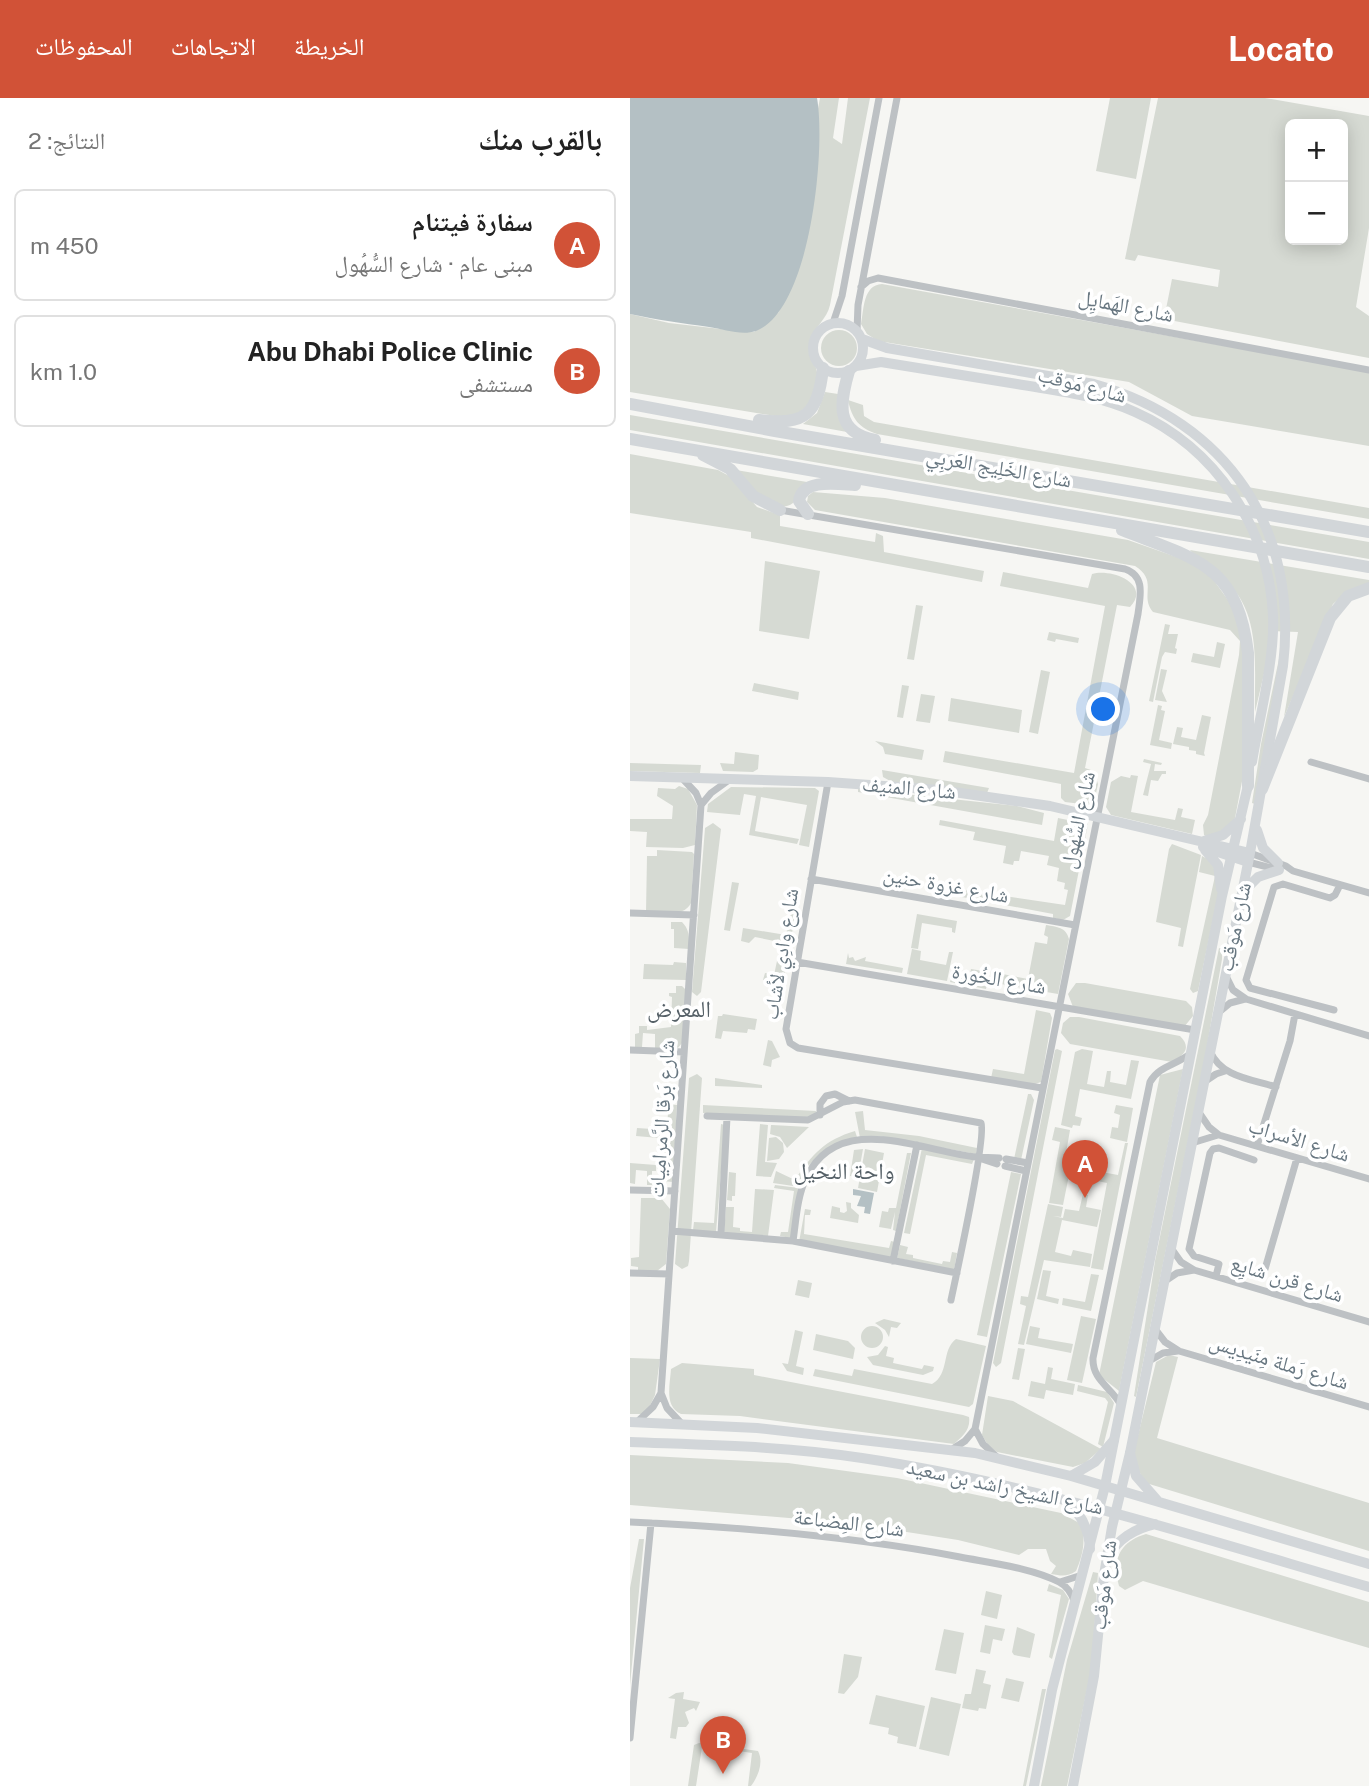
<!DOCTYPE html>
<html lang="ar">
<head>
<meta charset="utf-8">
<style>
	:root { --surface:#fff; --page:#f6f6f6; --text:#222; --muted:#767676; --line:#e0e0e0; --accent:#d15237 }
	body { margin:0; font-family:"Public Sans","Noto Naskh Arabic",sans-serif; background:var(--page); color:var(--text); direction:rtl }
	.controls { position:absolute; right:21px; top:21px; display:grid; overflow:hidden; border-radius:10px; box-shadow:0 4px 18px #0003 }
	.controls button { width:63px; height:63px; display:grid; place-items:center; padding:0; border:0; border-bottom:2px solid var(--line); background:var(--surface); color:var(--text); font:35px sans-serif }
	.you { position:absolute; left:474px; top:612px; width:24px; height:24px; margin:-18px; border:5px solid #fff; border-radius:50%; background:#1a73e8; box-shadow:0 0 0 10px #1a73e833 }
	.badge { display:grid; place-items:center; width:46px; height:46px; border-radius:50%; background:var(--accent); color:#fff; font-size:23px; font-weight:700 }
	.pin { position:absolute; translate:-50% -58px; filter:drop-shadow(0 2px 4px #0008) }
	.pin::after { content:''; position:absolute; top:37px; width:24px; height:21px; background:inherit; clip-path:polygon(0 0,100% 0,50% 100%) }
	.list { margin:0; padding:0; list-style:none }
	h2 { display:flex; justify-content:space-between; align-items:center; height:91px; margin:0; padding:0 28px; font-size:30px }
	h2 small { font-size:23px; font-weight:400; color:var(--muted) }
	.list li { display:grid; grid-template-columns:46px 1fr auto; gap:21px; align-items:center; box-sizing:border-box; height:112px; margin:0 14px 14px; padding:0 14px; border:2px solid var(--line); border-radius:10px }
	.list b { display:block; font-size:26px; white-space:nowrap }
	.list p { margin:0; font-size:23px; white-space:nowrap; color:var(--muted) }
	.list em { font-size:23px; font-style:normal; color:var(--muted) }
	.map { position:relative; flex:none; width:739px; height:1688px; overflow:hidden; direction:ltr }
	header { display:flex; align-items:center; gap:42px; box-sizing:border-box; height:98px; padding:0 35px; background:var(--accent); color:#fff }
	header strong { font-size:33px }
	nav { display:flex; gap:38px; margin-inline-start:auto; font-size:24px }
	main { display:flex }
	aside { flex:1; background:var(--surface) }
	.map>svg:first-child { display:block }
	.green { fill:#d6dad3; fill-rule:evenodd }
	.water { fill:#b4c0c4 }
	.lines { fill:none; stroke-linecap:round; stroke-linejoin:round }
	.street { stroke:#bdc1c4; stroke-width:7 }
	.secondary { stroke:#d2d6d9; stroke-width:10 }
	.primary { stroke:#d2d6d9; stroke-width:10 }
	.highway { stroke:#d2d6d9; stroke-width:12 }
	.labels { text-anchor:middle; stroke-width:7; stroke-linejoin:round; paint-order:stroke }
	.street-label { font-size:21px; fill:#687781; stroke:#fff }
	.neighbourhood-label { font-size:23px; fill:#556067; stroke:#fff }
</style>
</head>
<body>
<header>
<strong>Locato</strong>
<nav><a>الخريطة</a><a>الاتجاهات</a><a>المحفوظات</a></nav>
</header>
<main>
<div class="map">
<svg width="739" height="1688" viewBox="0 0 739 1688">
	<rect width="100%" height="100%" fill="#f6f6f3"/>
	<path class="green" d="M190,0H209L203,40L212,46L218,0H240L200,207C197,221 185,228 181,241C176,255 185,262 187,274C189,281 187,290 187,297L167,318L151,319L0,294V216L39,225L117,234H124L149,214Z
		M480,0H521L506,81L466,73Z
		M528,0H635L739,18V130L726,209L739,218V260L534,221L542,181L588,189L590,172L508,157L505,163L495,161ZM660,26H713V142H660Z
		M252,186L739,274V348L562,318L499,284L248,243L237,236L231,226C234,211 233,187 252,186Z
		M191 250a18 18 0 1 1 36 0a18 18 0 1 1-36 0Z
		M195,294L208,296L217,334L173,326L187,315Z
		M218,302L233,307L234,318L244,324L739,410V421L247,336C229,330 222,321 218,302Z
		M0,317L739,444V461L0,332Z
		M0,356L88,372L101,379L127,409L150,417V428L245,444L246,435L253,438L254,454L354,473L352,484L121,440V434L0,415Z
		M106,372L183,385C177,392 170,400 163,405C143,420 117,385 106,372Z
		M183,394L255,400L498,442L558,463L580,477L603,509L615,538L613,678L605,720L597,731L579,740L574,737L573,727L578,717L609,557L610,543L600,532L523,514C509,498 529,483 505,468L185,412L177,404L178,398Z
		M560,452L739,482V486L716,495L703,506L654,619L668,534L640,533L637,563L625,614C624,571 632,517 597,484C586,473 569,465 560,452Z
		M135,463L190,473L179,541L129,533Z
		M373,474L458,490L462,476C481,470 522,486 500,509L487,507L455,670L464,673L468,686L464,704L460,707L435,704L431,700V686L313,664L315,653L444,675L475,508L370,488Z
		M286,507L293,508L284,562L277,561Z
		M535,526L540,527L538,536H548L545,550L547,551L546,556L535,554L532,559L523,604L519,603Z
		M419,534L449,540L448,545L426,541L425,544L417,542Z
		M654,537L625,706L622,705L631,646Z
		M587,544L595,546L590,570L561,564L563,555L584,559Z
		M531,571L537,572L532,593L537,604L525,602Z
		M411,572L420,574L408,636L399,634Z
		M124,585L169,594L168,602L122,593Z
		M272,587L279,588L273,620L267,619Z
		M291,596L305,598L300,625L286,623Z
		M321,600L392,612L389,635L318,623Z
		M528,607L532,608L531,612L535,613L529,642L542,645L541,651L520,647Z
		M572,617L581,619L574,655L575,658L566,656V653L559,652V649L543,646L547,629L553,630L551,639L566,642Z
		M245,643L294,652L292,662L255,656L253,649Z
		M105,654L129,657L128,671L123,674L93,673L90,665L104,666Z
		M514,661L532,665L531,667L525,666L524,673H536V676H532L528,683L521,682L518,698L513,697L521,666L513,664Z
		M0,665L71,667L70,675L0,673Z
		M252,672L359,690L357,695L262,684L253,679Z
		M501,677L508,678L501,714L545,722L548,710L553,711L551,719L565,722L562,736L481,717L476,709L481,684L491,678L500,680Z
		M49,688L58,691L67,707L65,747L53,750L16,749L17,734L0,733V721H42L43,708L27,698L28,690L45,691Z
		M101,689L185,690L189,693L179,749L169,747L177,707L131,699L125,733L169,741L167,746L119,737L126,698L114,696L110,717L77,714L78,706Z
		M228,691L387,708L414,715L412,727L228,694Z
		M428,720L458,726L440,818L433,822L423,820V816L332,799L333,792L435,807L438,792L434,791L435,785L427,783L429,770L417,767L419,758L391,753L389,763H384L383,767L373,765L376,748L343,742L345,734L309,727L310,722L424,743Z
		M83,725L91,731L71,894L67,898L62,894L75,730Z
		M542,746L571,757L553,849L548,848L551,830L526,824L539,751Z
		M27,752L62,754L64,756L61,805C54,820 30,814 16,814L17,758H27Z
		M572,758L583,764L591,783L568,893L563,895L560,891L585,778L569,774Z
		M102,784L109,785L100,833L94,832Z
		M164,795L169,796L153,885L133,882L135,875L144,877L147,863H150L154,845L125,839L119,845L111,843L113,830L156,837Z
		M287,816L327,823L325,835L322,834V830L292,825L288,851L281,850Z
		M41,824H52C60,832 59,840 59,851L44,850V831H41Z
		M416,827C427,829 436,829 439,841L428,896L365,885L367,875L398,881L405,844L417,846L418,839L414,837Z
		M589,850L592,851V861L576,954L506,1299L504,1298L525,1163Z
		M282,851L291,853L290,862L316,867L319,854H323L317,883L277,876Z
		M218,855L219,860L223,859L225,863L236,859L235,863L273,870L272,875L216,866Z
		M44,864L56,865V882L13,881L14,866L43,867Z
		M341,871L359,874L356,891L320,884L322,878L339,881Z
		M446,885H455L556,903L562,909L563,918L554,929L443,909L438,896Z
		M46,888H52L56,892L52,945L47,951L25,950V936L13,935L12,949H5V936L9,935V928H17V932L41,929L42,899L39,898V895H46Z
		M406,912L420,915L422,920L411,984L402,987L361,980L363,971L394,976Z
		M93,916L127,921L125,932L118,931L117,935L93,933L91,941L85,940L88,918H92Z
		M440,919H449L550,938C562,950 554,957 542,964L440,946L431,935L433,925Z
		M138,942L142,943L150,959L142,962L141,969L133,967Z
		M427,951L432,953L371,1265L366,1269L363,1265L425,952Z
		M452,951L463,953L457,986L474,989L477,973H481L480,984L496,987L501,962L509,963L501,1001L450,991L445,1018L452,1020L450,1028L443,1027L442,1030L431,1027L445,954Z
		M553,971L489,1293L469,1277L530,977Z
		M67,976L72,980L59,1163L58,1168L52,1171L45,1166L59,980Z
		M85,980L132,987V990L85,988Z
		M398,996H401L404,1002L391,1062L384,1061Z
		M33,1006L47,1007L43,1084L31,1083L32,1053L28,1052L29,1040L6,1038L7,1030L37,1032L38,1015H32Z
		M73,1007L186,1013L185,1020L182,1021L73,1015Z
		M486,1007L503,1010L497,1044L480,1040L482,1029L488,1030L490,1017L484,1015Z
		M233,1013L235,1032L289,1038L347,1050L346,1056L248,1038L230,1040L225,1014Z
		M91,1026L95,1027L86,1134L63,1132L64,1124L84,1125Z
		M130,1026L138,1027L135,1064L147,1065L141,1079L126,1078Z
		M141,1027H142L179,1029L157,1050L150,1039L140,1036Z
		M425,1029L440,1032L434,1067L488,1077L495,1045H498L473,1172L461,1170L477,1085L439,1077L433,1107L419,1105L430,1044L422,1042Z
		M225,1033L227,1039L198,1050L178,1068L170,1089L143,1085L146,1073L165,1082C182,1056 195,1042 225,1033Z
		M146,1039L153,1045L154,1054L149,1061L137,1063L139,1040Z
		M292,1050L344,1061L342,1066L296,1057L280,1136L274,1135Z
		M233,1051L228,1079L220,1078L224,1052Z
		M235,1051L254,1055L247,1094L228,1090Z
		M277,1055H281L266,1133L263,1132L265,1114L261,1131L249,1129L252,1113L258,1114L259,1110H266Z
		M0,1065L26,1067V1073H22V1087H17V1073L6,1072L5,1086L0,1085Z
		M99,1074L106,1075L105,1098H102V1103L97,1102Z
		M381,1074L391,1076L357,1239L347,1237Z
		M145,1087L169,1090L161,1140L150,1138L151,1134H158L164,1093L144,1090Z
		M125,1091L144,1092L138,1138L94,1136L96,1109H104L103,1129L110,1130V1133L122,1134Z
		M453,1096L458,1097L456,1109L471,1112L467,1129L432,1122L425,1154L441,1158L443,1152L462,1156L460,1169L414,1162L394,1247L388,1246L396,1208L390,1206L391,1198L398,1199L418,1106L433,1109L431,1119L423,1118L433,1120L435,1111L449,1113Z
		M11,1100H31L40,1111L36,1166L27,1173L8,1172V1169L1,1168V1160L9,1159Z
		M216,1104L221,1105V1110L229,1117L228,1125L200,1120L202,1108L210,1110V1114L214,1115L217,1113Z
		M175,1111L181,1112L180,1117H175L174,1136L259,1150L261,1143L265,1144L263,1160L169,1144Z
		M270,1147L278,1149L276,1156L283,1157V1160L312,1166L313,1163L320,1164L322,1154L327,1155L324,1172L267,1160Z
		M413,1172L421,1173L416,1198L429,1201L428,1206L407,1201Z
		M461,1176L469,1177L461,1213L432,1207L433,1200L455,1204Z
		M168,1182L182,1185L179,1200L165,1197Z
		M451,1218L466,1221L452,1285L437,1282Z
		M254,1221L271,1225L267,1230L261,1229L259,1239L255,1232L245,1225Z
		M400,1228L410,1230L408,1240L443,1246L441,1255L396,1246Z
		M231 1239a11 11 0 1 1 22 0a11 11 0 1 1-22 0Z
		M165,1232L173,1234L166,1268L174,1270L173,1277L157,1273L152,1265L158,1266Z
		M186,1236L218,1243L225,1250L223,1261L183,1252Z
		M326,1241L356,1248L343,1306L339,1309L183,1278L185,1271L222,1278L224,1271L302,1286C320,1276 311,1252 326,1241Z
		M255,1248L258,1249L256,1258L264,1260L263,1265L292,1271L294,1267L304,1269L303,1273L293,1277L243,1267L237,1259L248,1257Z
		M388,1250L395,1251L389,1282L382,1281Z
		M539,1257L548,1259L527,1340L739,1405V1453L516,1385L502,1362L526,1264Z
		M0,1260L30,1261L25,1297L16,1316H0Z
		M52,1265L124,1271V1277L333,1317L339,1319C341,1332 332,1339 324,1346L110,1318L51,1316C34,1308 40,1287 41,1271Z
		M418,1269L423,1270L421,1281L445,1286L443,1297L416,1292L414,1301L398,1298L401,1283L415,1286Z
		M448,1287L477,1294L484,1305L473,1349L468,1346L478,1304L475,1300L447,1293Z
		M358,1298L383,1303L471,1351L455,1365L443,1369L367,1354L358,1347L352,1337Z
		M0,1357L158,1365L267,1380L431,1415L451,1426C456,1443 453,1457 446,1473C437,1479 432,1478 421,1476L426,1468L420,1463L416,1451H398L389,1457L328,1442L232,1427L230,1434L195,1429V1423L0,1407Z
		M516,1436L739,1504V1550L513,1483L495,1492L489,1488C482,1462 489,1444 516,1436Z
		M9,1441H14L0,1587V1490Z
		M463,1474L468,1475L462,1567L437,1688H411L437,1562Z
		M419,1486L433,1492L439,1501L422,1561L419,1559L431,1497L417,1493Z
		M356,1493L372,1497L367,1521L351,1517Z
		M355,1527L375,1531L372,1543L363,1541L360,1556L350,1554Z
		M387,1529L405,1536L400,1560L384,1557L382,1554Z
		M314,1531L334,1535L326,1576L305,1572Z
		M214,1556L232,1559L228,1579L214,1596L208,1595Z
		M346,1571L356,1573L353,1585L361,1587L356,1611L349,1610L348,1613L332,1610L335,1596H341Z
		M376,1580L394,1584L389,1604L371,1600Z
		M412,1591H416L396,1688H393Z
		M54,1594L53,1601L70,1604L66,1613L64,1610L55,1614L59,1625L56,1629H48L46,1641L40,1640L45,1601L38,1600L46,1595Z
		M246,1597L295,1608L286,1649L267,1645L268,1639L258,1636L259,1630L239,1626Z
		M301,1599L331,1606L319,1658L289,1651Z
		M69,1645L89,1648V1651L72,1649L66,1688H58L64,1647Z
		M107,1650L128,1653C134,1664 128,1679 121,1688H118L122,1655L102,1652Z"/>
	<path class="water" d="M0,0H187C196,50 181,212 126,233C111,238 94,231 79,229C52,225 27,222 0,216Z
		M223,1091L244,1095L240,1116L234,1115L235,1109L227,1108L231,1098L223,1097Z"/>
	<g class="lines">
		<path class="street" d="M231,189L238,183L248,180L739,272
			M203,225L212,198L249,0
			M227,233L228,207L267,0
			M150,412L495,471C516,478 510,499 508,516L345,1331L335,1343L321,1352
			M681,664L739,681
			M198,684L156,931L160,945L168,950L412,990
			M71,707L81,695L99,682
			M620,755L656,768L663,773L739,795
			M618,764L649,772
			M181,781L445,827
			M0,815L64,817
			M167,864L565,932
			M596,878L603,892L616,901L739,938
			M704,912L620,890L616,882L644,789L653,786L700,800L705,797L710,787
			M589,914L600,905L615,901
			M0,952L54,954
			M580,953C591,979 621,981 646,989
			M574,984L586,976L595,973
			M568,1013L579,1029L589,1037L739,1081
			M190,1017V1006L196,998L205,996L219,1003
			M77,1018L178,1022L213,1004L225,1002L351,1025C357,1038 326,1178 321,1202
			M562,1045L588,1037
			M627,1048L660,943L665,916
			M349,1060L367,1066
			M376,1061L398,1065
			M375,1068L396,1073
			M0,1092L45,1093
			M42,1133L163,1143L327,1175
			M91,1136L97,1019
			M163,1143C166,1123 167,1099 176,1080C209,1011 293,1054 347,1059C354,1060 361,1059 369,1060
			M541,1150L551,1164L564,1172L739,1224
			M263,1163L287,1047
			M0,1175L39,1176
			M586,1178L589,1166L564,1158L559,1151L580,1055L583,1051L589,1050L624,1062
			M633,1178L667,1060
			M535,1183L547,1175L564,1172
			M525,1231L535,1244L549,1253L739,1309
			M519,1263L533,1255L548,1253
			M31,1295L37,1310L51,1325
			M491,1307C481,1289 462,1282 463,1260L520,984C529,968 546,967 560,956
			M7,1324L23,1309L31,1295L71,707L66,695L52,680
			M345,1331L353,1346L368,1360
			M0,1424C111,1429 221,1438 330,1459C361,1465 402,1470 429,1484C437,1488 442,1496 445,1505
			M430,1484L452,1477
			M0,1640L21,1425"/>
		<path class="secondary" d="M183 250a25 25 0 1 1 50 0a25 25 0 1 1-50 0Z
			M232,241L257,250L464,286C598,324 669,431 653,568L620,755L500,1355L482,1429L474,1477L464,1578L443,1688
			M226,268L251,264C296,271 342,279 387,286C427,293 468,297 505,314C586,350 639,430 643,518C645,561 629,621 622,664
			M0,678L198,684L310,692L420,708L620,755
			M627,732L633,750L648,765
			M574,743L593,737L611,721
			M573,749L618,764
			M575,752L588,767L591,791
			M613,794L628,779L649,772
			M404,1688L422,1592L475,1388L592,798L619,683"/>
		<path class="primary" d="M0,1324L127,1330L345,1355L441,1378L739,1466
			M0,1344C78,1347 155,1348 232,1360C405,1386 571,1440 739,1489
			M500,1355L506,1378L527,1402
			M441,1378L465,1364L484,1342
			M435,1402C451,1415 459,1431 460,1451
			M477,1459C489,1441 503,1431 525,1426"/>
		<path class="highway" d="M219,273C210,304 204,334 245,342
			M0,306L145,333L739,434
			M129,322C176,328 188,316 193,270
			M0,341L739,469
			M73,357L100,371L123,398L150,412
			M178,416L169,403C172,380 208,386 225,387
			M492,432C565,461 607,465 618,555V688
			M632,691L700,520L718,498L739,490"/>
	</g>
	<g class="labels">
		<g class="street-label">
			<text transform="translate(496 208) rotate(11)" y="7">شارع الهَمايِل</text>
			<text transform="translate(452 287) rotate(14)" y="7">شارع مَوقب</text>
			<text transform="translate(369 370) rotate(10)" y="7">شارع الخَلِيج العَربِي</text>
			<text transform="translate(279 690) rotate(5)" y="7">شارع المنيف</text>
			<text transform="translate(448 722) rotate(-78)" y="7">شارع السُّهُول</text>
			<text transform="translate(316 787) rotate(10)" y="7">شارع غزوة حنين</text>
			<text transform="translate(605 829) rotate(-78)" y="7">شارع مَوقب</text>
			<text transform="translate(151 856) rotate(-81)" y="7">شارع وادِي لأشاب</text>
			<text transform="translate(369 881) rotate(10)" y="7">شارع الخُورة</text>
			<text transform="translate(32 1021) rotate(-86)" y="7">شارع بَرقا الرَّمرامِيات</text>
			<text transform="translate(669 1042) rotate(17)" y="7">شارع الأسراب</text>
			<text transform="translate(657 1181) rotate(17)" y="7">شارع قرن شايِع</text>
			<text transform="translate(649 1264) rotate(17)" y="7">شارع رَملة مِنَيدِيس</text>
			<text transform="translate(375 1389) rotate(12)" y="7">شارع الشيخ راشد بن سعيد</text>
			<text transform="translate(219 1425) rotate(7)" y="7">شارع المِضباعة</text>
			<text transform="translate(474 1487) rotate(-83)" y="7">شارع مَوقب</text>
		</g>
		<g class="neighbourhood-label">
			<text x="49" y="919">المعرض</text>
			<text x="214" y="1081">واحة النخيل</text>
		</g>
	</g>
</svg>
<div class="controls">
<button>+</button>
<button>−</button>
</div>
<div class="you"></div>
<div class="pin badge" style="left:455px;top:1100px">A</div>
<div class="pin badge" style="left:93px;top:1676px">B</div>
</div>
<aside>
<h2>بالقرب منك<small>النتائج: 2</small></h2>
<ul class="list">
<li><span class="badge">A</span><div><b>سفارة فيتنام</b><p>مبنى عام · شارع السُّهُول</p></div><em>450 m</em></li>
<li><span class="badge">B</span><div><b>Abu Dhabi Police Clinic</b><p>مستشفى</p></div><em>1.0 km</em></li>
</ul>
</aside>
</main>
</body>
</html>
